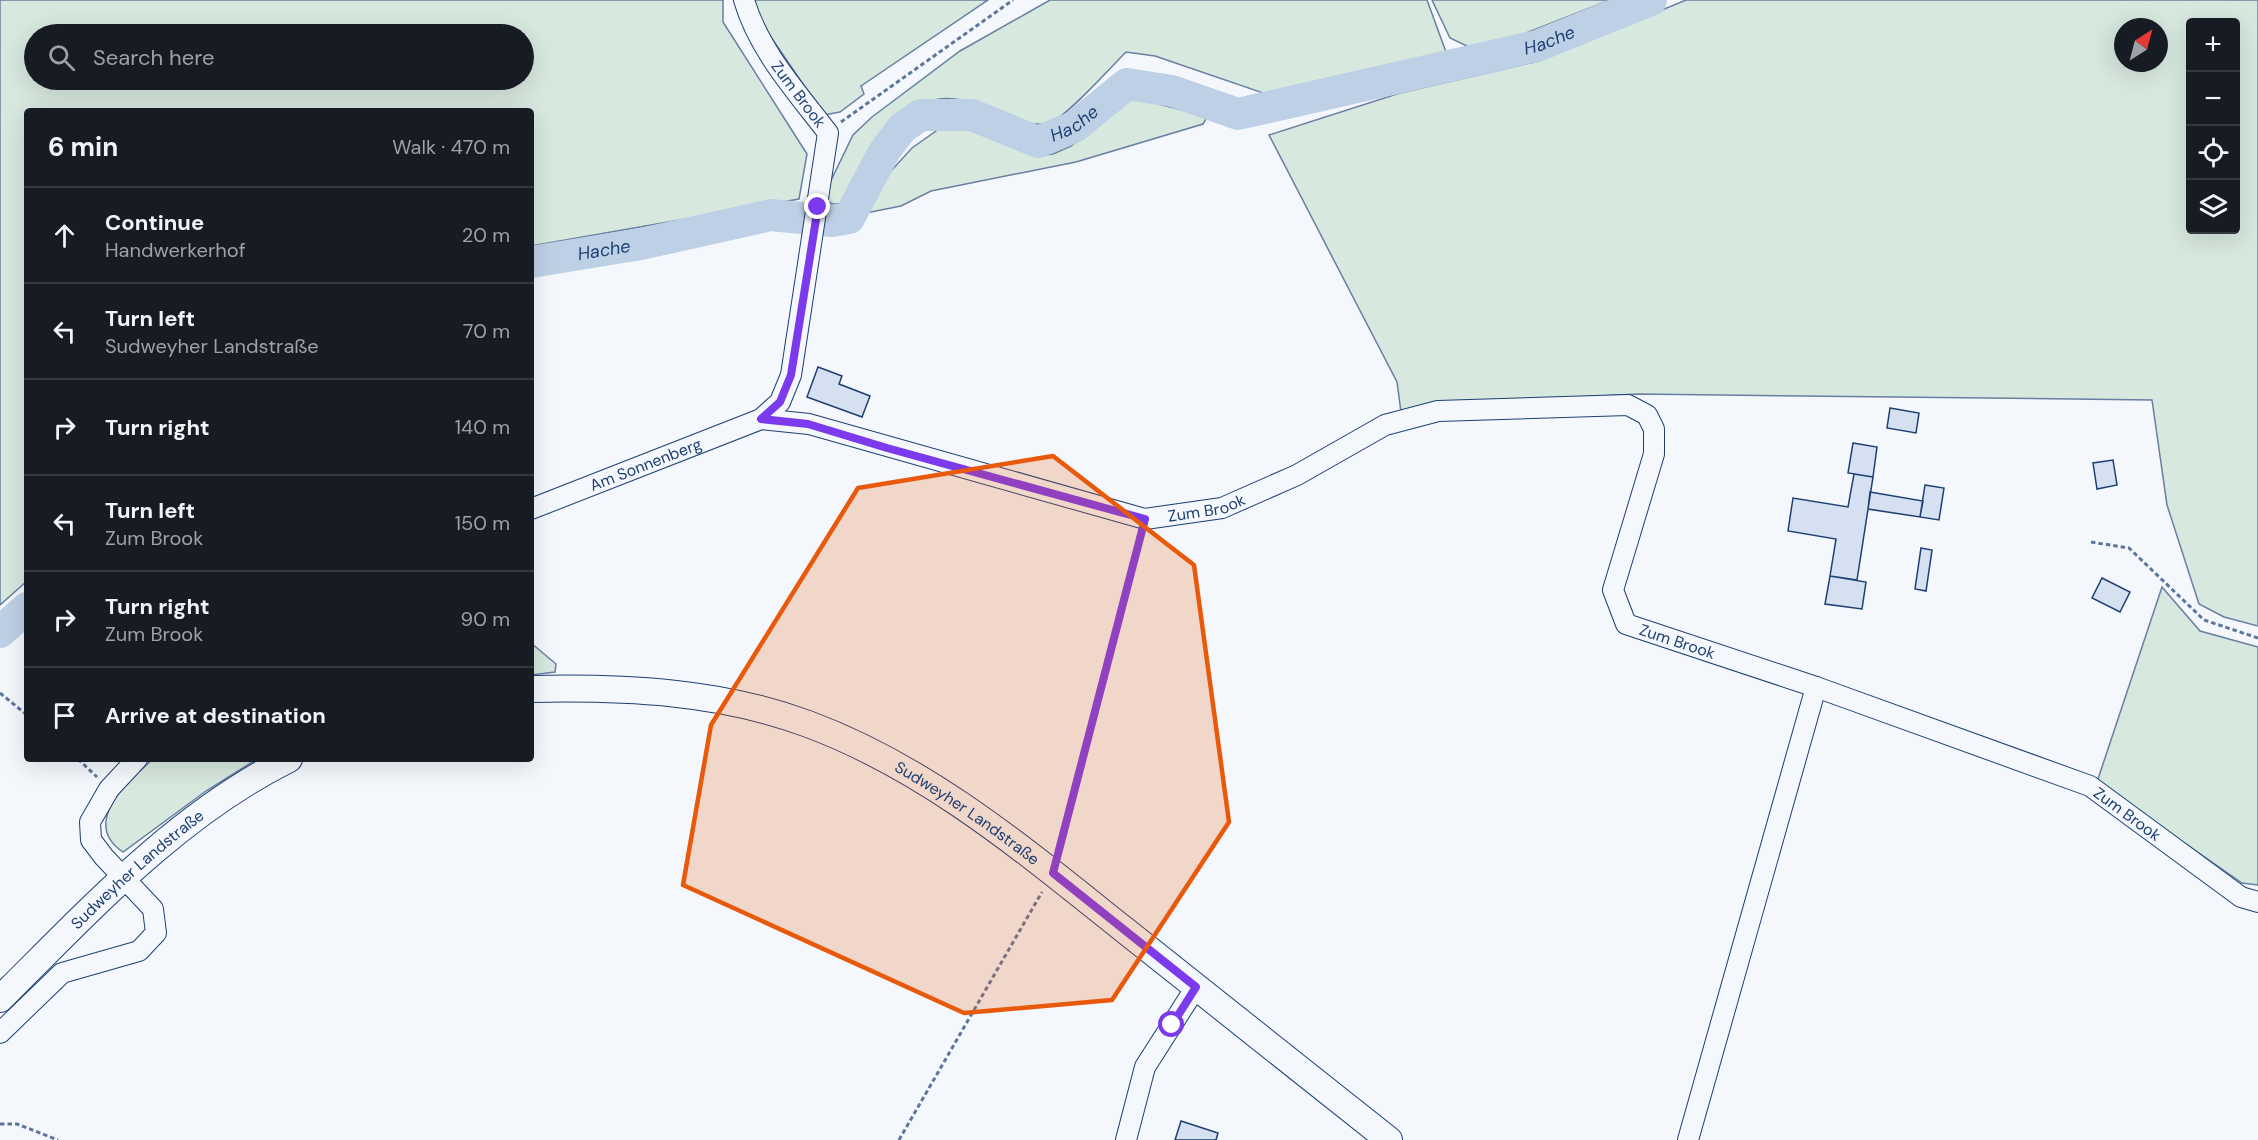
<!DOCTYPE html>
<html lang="en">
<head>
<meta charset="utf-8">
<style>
	:root { --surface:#171b24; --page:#20242c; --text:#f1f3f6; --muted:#9ea1a6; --line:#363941 }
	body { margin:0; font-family:"DM Sans",sans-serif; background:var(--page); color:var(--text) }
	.controls { position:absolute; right:18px; top:18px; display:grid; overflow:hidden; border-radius:6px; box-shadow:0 6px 24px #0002 }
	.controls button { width:54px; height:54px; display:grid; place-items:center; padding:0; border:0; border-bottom:2px solid var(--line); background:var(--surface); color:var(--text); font:30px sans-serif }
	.compass { position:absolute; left:2114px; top:18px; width:54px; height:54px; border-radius:50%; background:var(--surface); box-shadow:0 6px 24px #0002; rotate:36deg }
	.stop { position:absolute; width:18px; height:18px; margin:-14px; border:4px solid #7c3aed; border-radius:50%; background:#fff }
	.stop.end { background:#7c3aed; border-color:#fff; box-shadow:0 2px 6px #0008 }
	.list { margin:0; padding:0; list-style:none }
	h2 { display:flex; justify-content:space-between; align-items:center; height:78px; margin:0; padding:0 24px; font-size:26px }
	h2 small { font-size:20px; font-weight:400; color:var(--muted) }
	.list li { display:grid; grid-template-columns:39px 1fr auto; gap:18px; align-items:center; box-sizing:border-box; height:96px; padding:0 24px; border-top:2px solid var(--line) }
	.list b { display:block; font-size:22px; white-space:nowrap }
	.list p { margin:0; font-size:20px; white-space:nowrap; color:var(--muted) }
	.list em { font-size:20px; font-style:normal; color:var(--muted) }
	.icon { flex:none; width:33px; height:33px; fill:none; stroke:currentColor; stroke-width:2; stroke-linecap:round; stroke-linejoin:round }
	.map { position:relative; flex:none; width:2258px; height:1140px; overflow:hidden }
	.search { position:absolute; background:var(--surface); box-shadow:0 6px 24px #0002; left:24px; top:24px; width:510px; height:66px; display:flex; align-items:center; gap:15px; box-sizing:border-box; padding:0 21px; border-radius:33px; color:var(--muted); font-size:22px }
	.panel { position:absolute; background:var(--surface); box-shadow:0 6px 24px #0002; left:24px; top:108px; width:510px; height:654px; border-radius:6px }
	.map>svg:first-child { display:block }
	.green { fill:#d7e8df; stroke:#687fa3; stroke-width:1.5; fill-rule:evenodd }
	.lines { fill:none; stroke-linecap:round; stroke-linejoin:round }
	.river { stroke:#bed0e5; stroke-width:32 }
	.building { fill:#d5e0f0; stroke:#1d3f73; stroke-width:1.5 }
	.minor-casing { stroke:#1d3f73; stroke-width:22 }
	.major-casing { stroke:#1d3f73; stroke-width:28 }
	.path { stroke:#5e769c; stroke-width:3; stroke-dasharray:4.5 3; stroke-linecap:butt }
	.minor { stroke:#f4f7fb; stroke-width:20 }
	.major { stroke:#f4f7fb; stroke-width:26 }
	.route { stroke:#7c3aed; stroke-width:8 }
	.marked { fill:#e8590c; fill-opacity:0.2; stroke:#e8590c; stroke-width:4.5; stroke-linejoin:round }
	.labels { text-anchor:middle; stroke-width:4.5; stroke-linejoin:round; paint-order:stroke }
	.street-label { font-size:16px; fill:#1d3f73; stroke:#f4f7fb }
	.water-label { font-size:18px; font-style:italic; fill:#1d3f73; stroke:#f4f7fb }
</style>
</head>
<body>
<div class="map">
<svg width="2258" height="1140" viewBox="0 0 2258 1140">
	<rect width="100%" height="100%" fill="#f4f7fb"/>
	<path class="green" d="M0,0H723V22L807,154L799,199L531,246V111H27V581L0,605ZM34,34H524V80H34Z
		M751,0H988L861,86L864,94L840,112L824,115L756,15Z
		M1050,0H1427L1446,52L1272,96L1155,56L1126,52C1110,68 1070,113 1052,122C1022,136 971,83 924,103C907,111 888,129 877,145C863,165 858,186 841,204H832L823,197L853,135L872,117L960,51Z
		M1432,0H1610L1506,41L1469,47L1450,38Z
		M1686,0H2258V626L2224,617L2199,604L2167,505L2152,400L1638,394L1501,401L1401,412L1397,382L1269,135L1400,93L1539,61ZM2190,22H2236V230H2190ZM2123,27H2159V63H2123Z
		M1132,97L1201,115L1206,119L1203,124L1076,162L931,191L901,206L861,214L858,212V207L912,148L939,129L957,125L1035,156L1053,154L1071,146Z
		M2162,587L2200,631L2258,647V885L2242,883L2097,782Z
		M531,643L556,664L555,672L531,675Z
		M153,759H257L206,791L123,852C80,823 128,781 153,759Z"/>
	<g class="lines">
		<g class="river">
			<path id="s1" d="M531,262L641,244L771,215L832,221L849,218L884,152L902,128L921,115H972L1038,142L1074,127L1127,84L1172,91L1238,114L1537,46L1651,0"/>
			<path d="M0,632L27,608"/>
		</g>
	</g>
	<path class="building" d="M818,367L842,376L839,384L870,396L862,417L807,397Z
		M1890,408L1919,413L1916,433L1887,428Z
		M1853,443L1877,447L1873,477L1848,473Z
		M2113,460L2117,485L2097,489L2093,463Z
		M1854,474L1873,477L1857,580L1830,576L1836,539L1788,531L1793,498L1848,507Z
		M1925,485L1944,488L1939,520L1920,517Z
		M1870,492L1923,501L1920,517L1868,509Z
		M1921,548L1932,550L1926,591L1915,589Z
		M1830,576L1866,582L1862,609L1825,604Z
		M2102,578L2130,592L2120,612L2092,598Z
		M1181,1121L1218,1133L1216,1140H1175Z"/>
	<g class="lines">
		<defs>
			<g id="minor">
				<path id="s2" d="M761,419L809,424L1145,519L1222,508L1297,475L1385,425L1438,411L1628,405L1647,415L1654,429V454L1613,590L1626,624L1816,687L1688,1140"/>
				<path id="s3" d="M531,509L761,419L780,402L791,375L828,133C796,91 759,51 744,0"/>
				<path id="s4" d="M1816,687L2090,786L2241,897L2258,902"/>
				<path d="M0,1033L62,973L139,951L156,933L153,909L104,857L91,840L90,822L109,789L137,759"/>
				<path d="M1126,1140L1145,1067L1196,987"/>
			</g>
			<g id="major">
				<path id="s5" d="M531,689C624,687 720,691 808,724C927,768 1024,850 1122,928C1211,999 1300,1069 1389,1140"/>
				<path id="s6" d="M0,999C89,911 175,816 289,759"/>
			</g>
		</defs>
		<use href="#minor" class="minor-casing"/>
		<use href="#major" class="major-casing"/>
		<path class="path" d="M841,122L1013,0
			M2091,542L2129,548L2204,620L2258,638
			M0,693L27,715
			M78,759L97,777
			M1059,850L1141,534
			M0,1124H17L58,1140
			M899,1140L1042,892"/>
		<use href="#minor" class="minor"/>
		<use href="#major" class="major"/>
	</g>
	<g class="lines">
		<path class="route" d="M818,207L791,375L780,402L761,419L808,424L887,448L1145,519L1053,873L1196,987L1172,1025"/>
	</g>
	<path class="marked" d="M1053,456L1194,565L1229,822L1112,1000L964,1013L683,885L711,725L858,488Z"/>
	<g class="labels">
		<g class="street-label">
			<text transform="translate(799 94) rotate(53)" y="6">Zum Brook</text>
			<text dy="6" stroke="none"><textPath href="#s3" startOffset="123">Am Sonnenberg</textPath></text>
			<text dy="6" stroke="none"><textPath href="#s2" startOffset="460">Zum Brook</textPath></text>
			<text dy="6" stroke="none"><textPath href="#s2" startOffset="1198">Zum Brook</textPath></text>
			<text dy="6" stroke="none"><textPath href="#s5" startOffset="464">Sudweyher Landstraße</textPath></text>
			<text dy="6" stroke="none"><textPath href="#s4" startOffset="338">Zum Brook</textPath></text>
			<text dy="6" stroke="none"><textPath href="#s6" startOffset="189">Sudweyher Landstraße</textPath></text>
		</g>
		<g class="water-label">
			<text dy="6" stroke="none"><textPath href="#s1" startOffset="1116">Hache</textPath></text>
			<text dy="6" stroke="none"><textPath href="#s1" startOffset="614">Hache</textPath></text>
			<text dy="6" stroke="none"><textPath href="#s1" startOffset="74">Hache</textPath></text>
		</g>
	</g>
</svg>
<div class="controls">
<button>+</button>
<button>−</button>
<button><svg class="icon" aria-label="locate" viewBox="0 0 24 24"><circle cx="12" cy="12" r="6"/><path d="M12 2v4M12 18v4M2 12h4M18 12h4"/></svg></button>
<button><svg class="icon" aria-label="layers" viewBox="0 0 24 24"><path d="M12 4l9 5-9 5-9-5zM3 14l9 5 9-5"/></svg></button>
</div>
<svg class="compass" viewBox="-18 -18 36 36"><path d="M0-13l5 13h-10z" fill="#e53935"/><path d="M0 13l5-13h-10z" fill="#9ea1a6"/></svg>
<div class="stop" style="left:1172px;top:1025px"></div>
<div class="stop end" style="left:818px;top:207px"></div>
<div class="search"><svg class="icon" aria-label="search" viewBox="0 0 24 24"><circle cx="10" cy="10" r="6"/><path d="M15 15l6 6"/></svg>Search here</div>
<section class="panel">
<h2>6 min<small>Walk · 470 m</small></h2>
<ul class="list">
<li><svg class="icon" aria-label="ahead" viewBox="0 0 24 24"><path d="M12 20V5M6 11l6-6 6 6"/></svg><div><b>Continue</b><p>Handwerkerhof</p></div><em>20 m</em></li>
<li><svg class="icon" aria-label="left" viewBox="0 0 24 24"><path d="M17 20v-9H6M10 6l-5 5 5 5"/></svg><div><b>Turn left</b><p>Sudweyher Landstraße</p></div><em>70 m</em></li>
<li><svg class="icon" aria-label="right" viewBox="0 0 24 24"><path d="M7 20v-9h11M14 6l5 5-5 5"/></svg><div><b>Turn right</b></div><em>140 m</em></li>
<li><svg class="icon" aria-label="left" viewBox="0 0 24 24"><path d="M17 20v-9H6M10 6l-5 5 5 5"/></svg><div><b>Turn left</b><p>Zum Brook</p></div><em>150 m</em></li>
<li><svg class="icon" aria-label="right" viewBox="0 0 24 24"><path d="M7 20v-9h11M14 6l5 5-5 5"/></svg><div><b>Turn right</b><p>Zum Brook</p></div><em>90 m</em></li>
<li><svg class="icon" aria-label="arrive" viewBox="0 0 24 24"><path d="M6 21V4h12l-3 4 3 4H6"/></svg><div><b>Arrive at destination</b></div></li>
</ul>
</section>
</div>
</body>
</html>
